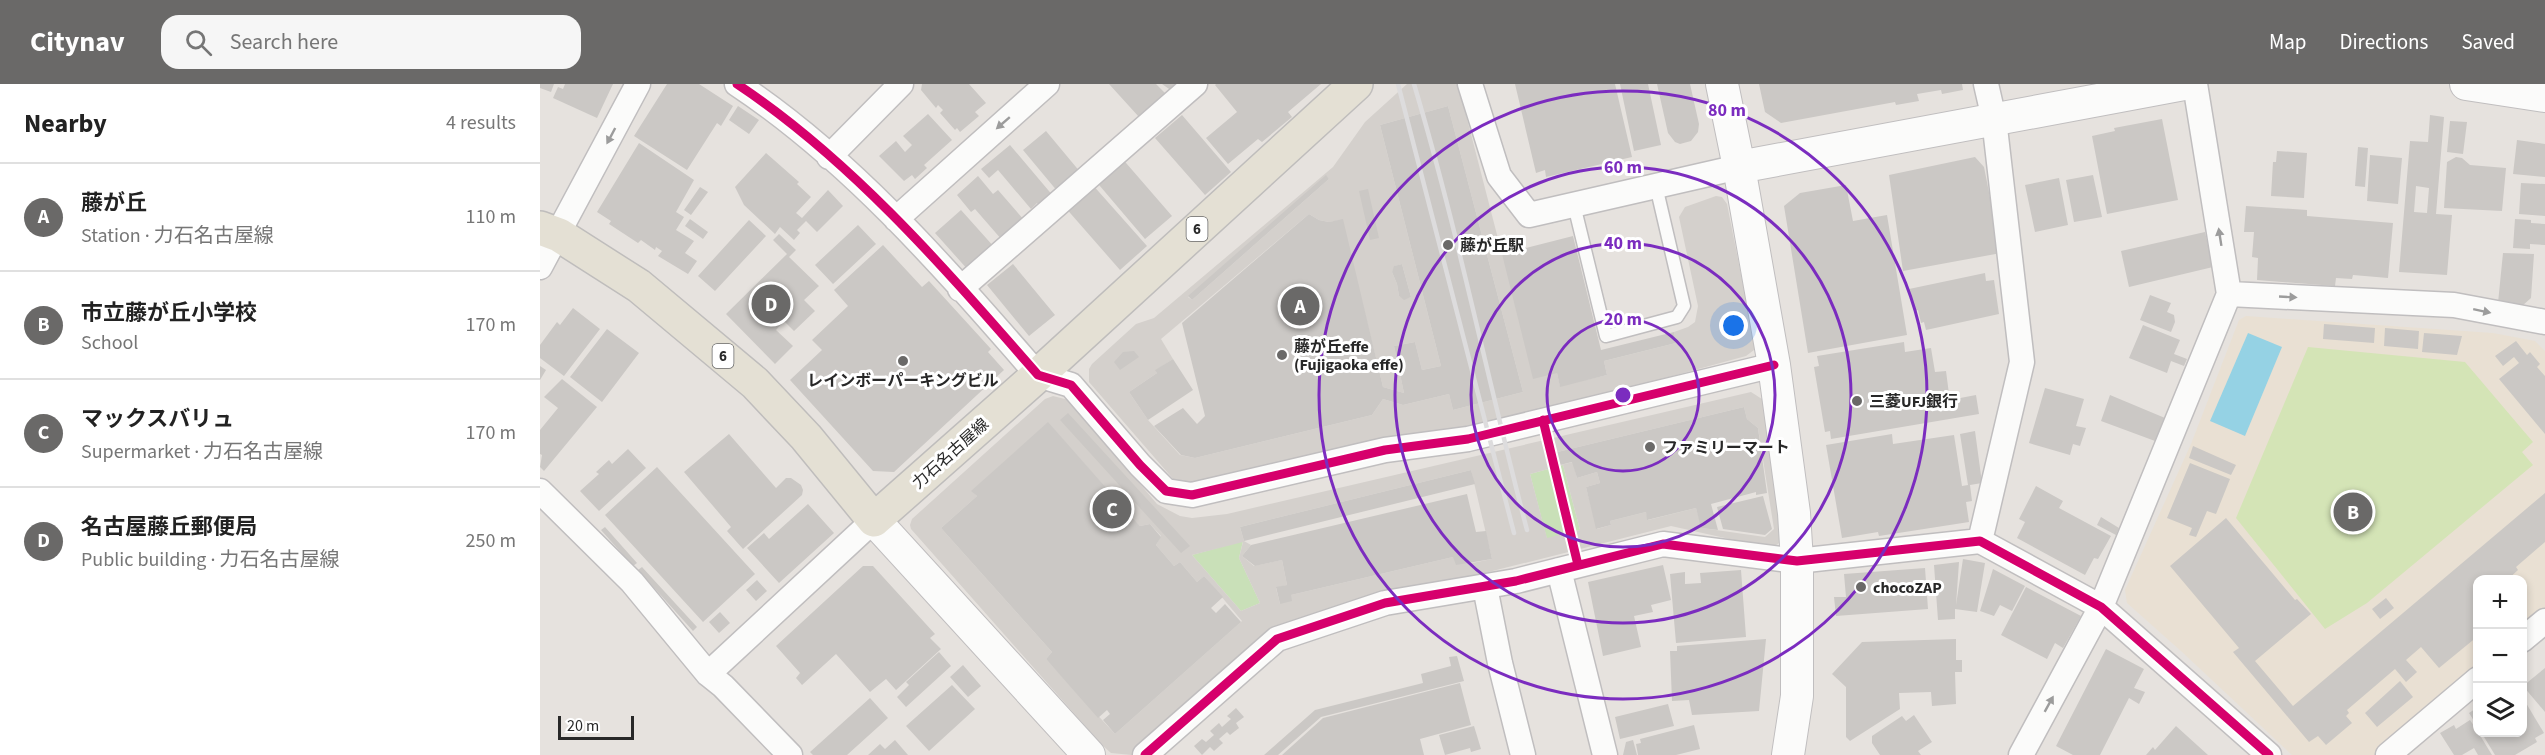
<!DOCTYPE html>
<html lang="en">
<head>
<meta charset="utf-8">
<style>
	:root { --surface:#fff; --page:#f6f6f6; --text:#222; --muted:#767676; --line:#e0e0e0; --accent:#6a6968 }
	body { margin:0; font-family:"Source Sans 3","Noto Sans JP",sans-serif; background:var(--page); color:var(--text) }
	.controls { position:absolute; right:18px; bottom:18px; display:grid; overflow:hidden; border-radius:12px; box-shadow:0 3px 9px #0003 }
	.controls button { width:54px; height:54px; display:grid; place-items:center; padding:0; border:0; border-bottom:2px solid var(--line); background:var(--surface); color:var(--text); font:30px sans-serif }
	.scale { position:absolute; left:18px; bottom:15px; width:76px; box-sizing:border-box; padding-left:6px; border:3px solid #282828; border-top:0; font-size:16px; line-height:21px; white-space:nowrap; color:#282828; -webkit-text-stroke:4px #fff; paint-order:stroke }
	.you { position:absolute; left:1194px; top:242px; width:21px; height:21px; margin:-15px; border:4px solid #fff; border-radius:50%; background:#1a73e8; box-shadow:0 0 0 9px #1a73e833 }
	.badge { display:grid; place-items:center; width:39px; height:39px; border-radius:50%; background:var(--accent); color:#fff; font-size:20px; font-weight:700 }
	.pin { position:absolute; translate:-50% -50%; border:3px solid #fff; box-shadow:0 2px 6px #0006 }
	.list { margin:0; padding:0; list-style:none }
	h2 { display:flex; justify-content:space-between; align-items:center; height:78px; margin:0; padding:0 24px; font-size:26px }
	h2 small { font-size:20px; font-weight:400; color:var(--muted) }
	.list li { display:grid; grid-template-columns:39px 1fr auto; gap:18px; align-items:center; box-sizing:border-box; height:108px; padding:0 24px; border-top:2px solid var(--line) }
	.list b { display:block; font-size:22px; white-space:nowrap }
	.list p { margin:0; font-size:20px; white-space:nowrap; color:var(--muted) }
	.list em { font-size:20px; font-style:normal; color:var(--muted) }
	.icon { flex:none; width:33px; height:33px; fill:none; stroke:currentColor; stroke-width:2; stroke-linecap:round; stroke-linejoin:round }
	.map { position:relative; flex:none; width:2005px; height:671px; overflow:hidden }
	header { display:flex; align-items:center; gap:36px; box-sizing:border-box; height:84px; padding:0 30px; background:var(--accent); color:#fff }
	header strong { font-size:28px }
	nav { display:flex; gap:33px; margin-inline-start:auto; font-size:21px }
	.search { width:420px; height:54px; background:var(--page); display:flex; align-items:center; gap:15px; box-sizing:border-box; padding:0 21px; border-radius:18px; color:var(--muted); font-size:22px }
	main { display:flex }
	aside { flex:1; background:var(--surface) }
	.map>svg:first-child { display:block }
	.education { fill:#e9e0d3 }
	.green { fill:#c9e0b8 }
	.pitch { fill:#d4e4b6 }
	.plaza { fill:#d4d0cc; fill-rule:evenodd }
	.water { fill:#95d2e4 }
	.building { fill:#cbc8c5; fill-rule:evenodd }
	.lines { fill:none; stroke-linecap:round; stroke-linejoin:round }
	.service-casing { stroke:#c0bebf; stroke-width:15 }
	.minor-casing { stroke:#c0bebf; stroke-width:27 }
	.tertiary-casing { stroke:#c0bebf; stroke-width:34 }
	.primary-casing { stroke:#bfbdbc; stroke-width:36 }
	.path { stroke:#c3c2c2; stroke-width:4; stroke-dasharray:4.5 3; stroke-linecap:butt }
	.service { stroke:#fbfbfa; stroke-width:12 }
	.minor { stroke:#fbfbfa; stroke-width:24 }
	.tertiary { stroke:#fbfbfa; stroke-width:32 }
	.primary { stroke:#e4e0d4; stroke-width:33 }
	.rail { stroke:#dddcdd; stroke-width:4.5 }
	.cycleway-casing { stroke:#fff; stroke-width:13 }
	.cycleway { stroke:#d6006c; stroke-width:9 }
	.oneway { fill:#9c9c9c }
	.ring { fill:none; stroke:#7b2cbf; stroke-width:3 }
	.poi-dot { fill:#6a6968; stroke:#fff; stroke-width:2 }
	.labels { text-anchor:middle; stroke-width:6; stroke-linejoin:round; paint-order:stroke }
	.shield { fill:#fff; stroke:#686868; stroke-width:1.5 }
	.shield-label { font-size:15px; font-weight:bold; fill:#282828 }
	.poi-label { font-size:16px; font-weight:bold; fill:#282828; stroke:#fff; text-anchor:start }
	.street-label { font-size:16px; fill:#282828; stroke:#fff }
	.centre { fill:#7b2cbf; stroke:#fff; stroke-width:3 }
	.ring-label { font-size:18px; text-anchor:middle; font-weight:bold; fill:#7b2cbf; stroke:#fff; stroke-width:6; stroke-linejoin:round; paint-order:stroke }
</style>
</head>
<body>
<header>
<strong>Citynav</strong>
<div class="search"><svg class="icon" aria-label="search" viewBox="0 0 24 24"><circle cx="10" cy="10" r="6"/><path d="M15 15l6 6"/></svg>Search here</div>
<nav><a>Map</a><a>Directions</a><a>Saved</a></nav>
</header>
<main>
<aside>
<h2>Nearby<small>4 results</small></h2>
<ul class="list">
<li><span class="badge">A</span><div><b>藤が丘</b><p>Station · 力石名古屋線</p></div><em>110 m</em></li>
<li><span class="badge">B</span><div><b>市立藤が丘小学校</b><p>School</p></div><em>170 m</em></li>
<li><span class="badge">C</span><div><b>マックスバリュ</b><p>Supermarket · 力石名古屋線</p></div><em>170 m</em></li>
<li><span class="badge">D</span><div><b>名古屋藤丘郵便局</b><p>Public building · 力石名古屋線</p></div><em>250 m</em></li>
</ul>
</aside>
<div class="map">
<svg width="2005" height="671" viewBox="0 0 2005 671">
	<rect width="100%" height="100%" fill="#e6e2de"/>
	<path class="education" d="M1706,232L1953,249L1995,257L2005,267V524L1983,543L1982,496H1938L1937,582L1835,671H1752L1641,567L1587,519L1585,506L1651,360L1699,236Z"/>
	<path class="green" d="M1023,381L1040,446L1007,455L990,390Z
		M703,457L699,474L720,519L701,527L652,471Z"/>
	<path class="pitch" d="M1768,263L1925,278L1993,358L1982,368L1993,381L1827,519L1785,545L1696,434Z"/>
	<path class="plaza" d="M867,0H918L962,170L1017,289L1020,302L1067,291L1064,277L1136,259L1134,248L1148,243L1155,238L1158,222L1139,133L1145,123L1176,112L1182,113L1187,120L1215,261L1214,266L1206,272L923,349L653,403L634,396L549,298V285L552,280L596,240L614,234L793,83L825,38ZM908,22L983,308L913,326L909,310L863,321L843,315L832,331L655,374L640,371L608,336L589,308L617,289L616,286L633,275L621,255L769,130L779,136L789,138L802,136L843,303L864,309L854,262L875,258L882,286L901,282L840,41ZM786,92L789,95L652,216L648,213ZM862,180L871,213L864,215L859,212L857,200L852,188L855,182Z
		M1211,308L1225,317L1244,453L1238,460L1230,464L1131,442L743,540L733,546L592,671L571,669L562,661L371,445L370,441L372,435L505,315L513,312L529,316L617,420L640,432L652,434L687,430ZM1204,323L1207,335L1218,344L1234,445L1225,453L1162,444L1156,424L1108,436L1106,428L1070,437L1071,441L1057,445L1046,403L1060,399L1057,388L1037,394L1033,378L1008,384L1005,371ZM508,339L600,442L610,440L621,452L616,461L634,482L640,478L657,498L664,492L702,537L575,650L506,575L512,568L401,444L437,412L432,407ZM1023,381L1040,446L1007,454L990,390ZM931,386L952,475L932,479L913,473L751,511L740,520L736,504L747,501L742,476L714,482L702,472L711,461L704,457L700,443ZM703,458L699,474L720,519L701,527L652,471Z"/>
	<path class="water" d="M1708,249L1742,263L1705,352L1670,337Z"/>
	<path class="building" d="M0,0H14L11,8L0,4Z
		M25,0H73L57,34L13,14L18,3L23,5Z
		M127,0H159L193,22L181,42L177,39L147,86L94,52Z
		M382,0H429L446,19L435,28L439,32L420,48L417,44L415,46L400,29L403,26L398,21L396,24L381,6Z
		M569,0H616L625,9L599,33Z
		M622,0H640L632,7Z
		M676,0H781L748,28L752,33L722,58L718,55L688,80L666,54L697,28L675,1Z
		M975,0H1075L1092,73L1006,93L1005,86L996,89Z
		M1080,0H1108L1121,61L1094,67Z
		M1117,0H1150L1159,40L1158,48L1151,57L1140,60L1135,58L1128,49Z
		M1219,0H1422L1423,6L1402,10L1401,6L1377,10L1379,17L1356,21L1355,18L1241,39L1225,28Z
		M198,22L219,36L209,50L189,36Z
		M908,22L983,308L913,326L909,310L863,321L843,315L832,331L655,374L641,371L614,342L643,324L657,340L665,332L642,239L769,130L779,136L789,138L803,135L843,303L864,309L854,262L875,258L882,286L901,282L840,41Z
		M388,30L412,56L384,81L387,84L375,95L372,91L364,97L339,72L356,57L365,68L372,61L363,52Z
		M642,31L691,88L665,111L615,54Z
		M1890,31L1904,33L1896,130L1912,131L1907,191L1859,188L1870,57L1888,58ZM1876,102L1889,104L1887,129L1874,128Z
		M1622,35L1638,116L1567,130L1552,52L1575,47L1574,44Z
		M1910,37L1927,38L1923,70L1907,68Z
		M506,47L541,89L518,108L483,66Z
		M1977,56L2005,60V93L1973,90Z
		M99,59L154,96L136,128L144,133L136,146L154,157L145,169L157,177L148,190L118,172L122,167L116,163L115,166L101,156L98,159L69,140L71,137L57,128Z
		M470,61L514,113L501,124L497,119L491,125L458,86L449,94L441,85Z
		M1818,63L1828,64L1825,103L1815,102Z
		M1737,67L1767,69L1764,114L1731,112L1733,78H1736Z
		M226,69L259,98L257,100L271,113L256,129L262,134L288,106L303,122L277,148L266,137L257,146L260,149L254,156L240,143L235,150L204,121L195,103Z
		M1830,71L1862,74L1858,120L1827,117Z
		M580,72L632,132L605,155L554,95Z
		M1435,73L1444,83L1461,169L1363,187L1349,91Z
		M1916,73L1922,74L1930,81L1966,84L1962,127L1904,124L1907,78Z
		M786,91L789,95L652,216L648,212Z
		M1553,91L1562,133L1534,138L1526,96Z
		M438,92L453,110L458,106L484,136L462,156L435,125L431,128L417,111Z
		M1519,94L1528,141L1495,148L1485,101Z
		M551,99L607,162L580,186L524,122Z
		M1981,99L2005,100V132L1979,130Z
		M1306,101L1313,137L1347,131L1367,251L1268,269L1244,122L1260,109Z
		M160,103L168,108L151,131L144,126Z
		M828,105L839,154L830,156L819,107Z
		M1706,122L1767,126V132L1853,139L1848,194L1813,191L1812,195L1796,194L1795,202L1717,196L1718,174L1712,173L1714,148H1704Z
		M421,126L455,164L429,187L395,149Z
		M150,135L168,148L163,155L145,142Z
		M1975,135L1991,136V139L2005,140V161L1990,160V165L1973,164Z
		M209,136L226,152L175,207L158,192Z
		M318,141L336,160L293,200L275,181Z
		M1665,148L1673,183L1589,203L1581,167Z
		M239,150L256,166L249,173L279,202L264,216L275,227L254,247L244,237L236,246L253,262L235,280L186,230L247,170L233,156Z
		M1033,152L1061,266L1134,248L1136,259L1064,277L1067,291L1020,303L1017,289L993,295L962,170Z
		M343,161L382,203L389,197L451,265L448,268L464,286L354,388L333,387L250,296L282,266L272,256L308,222L294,206Z
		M1963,169L1994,170L1991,214L1982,222L1958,219Z
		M473,180L515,231L489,252L447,201Z
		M862,180L871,213L864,216L859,212L857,200L852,188L854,182Z
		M1445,189L1446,197L1454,196L1459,230L1386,246L1384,238L1381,239L1378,226L1374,227L1369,205Z
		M1610,211L1631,219L1627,228L1634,231L1635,238L1631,248L1600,236Z
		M33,224L60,245L24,292L0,274V261L17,238L20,241Z
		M1784,240L1835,244L1834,259L1783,255Z
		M1603,241L1640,256L1634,270L1647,275L1644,282L1631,277L1627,289L1589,274Z
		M1845,244L1879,247L1878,265L1844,262Z
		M67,245L99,269L62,318L30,293Z
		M1884,249L1922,252L1917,271L1882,268Z
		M1976,257L1987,271L1990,268L2000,280L1997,283L2005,292V350L1959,295L1979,279L1974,273L1963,282L1955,272Z
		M1364,258L1365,268L1391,264L1395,288L1406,287L1409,310L1415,315L1436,311L1439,330L1291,355L1290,347L1285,348L1274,283L1279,282L1277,272Z
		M594,267L599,273L580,286L574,278L583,268Z
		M633,275L653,306L608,336L589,308L617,289L615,286Z
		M0,282L6,286L0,296Z
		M22,295L57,323L4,387L0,383L2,371L0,370V346L18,324L4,313Z
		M1505,304L1544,315L1536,342L1546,344L1540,362L1533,360L1530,371L1489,359Z
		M1570,311L1625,334L1615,357L1561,337Z
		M1204,323L1207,335L1218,344L1227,409L1216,411V408L1171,420L1178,446L1161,444L1156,424L1107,436L1106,428L1070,437L1071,441L1056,445L1046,403L1060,399L1057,388L1037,394L1032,378L1008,384L1005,371Z
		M528,329L650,462L641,469L520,336Z
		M508,338L600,442L610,440L621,453L616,461L634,482L640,478L657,498L664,492L683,513L671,524L676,529L685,520L701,538L575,650L563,636L570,630L567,626L558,634L506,575L512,568L401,444L437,412L431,407Z
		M1435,347L1442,399L1430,401L1432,417L1426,418L1429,438L1339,452L1338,448L1302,454L1286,361L1352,350L1353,360L1414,351L1422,402L1428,401L1420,350Z
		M189,350L236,404L246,394H251L261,401L263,406L262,411L203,465L187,447L191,443L144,388Z
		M1653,362L1696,381L1691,391L1649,374Z
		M88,365L106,384L59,427L40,407L59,390L56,388L69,376L72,380Z
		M1650,379L1690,395L1676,430L1667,427L1656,453L1649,451L1652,444L1627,434Z
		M117,383L215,490L163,538L65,431Z
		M931,386L935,400L704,457L700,443Z
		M1496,402L1523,417L1519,424L1571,452L1558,475L1554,474L1545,491L1477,454L1485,438L1479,435Z
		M2005,409V458L1976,483L1978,486L1967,496H1938V552L1899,584L1881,563L1866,576L1877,588L1866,598L1855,585L1807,626L1809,629L1806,632L1812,639L1786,661L1778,652L1769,658L1693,568L1699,564L1630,482L1686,434L1755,516L1757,515L1771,530L1715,577L1753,622Z
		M927,410L936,448L946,447L952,475L916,481L913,473L751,511L752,517L740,520L736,503L747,501L742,476L715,482L702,472L711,461Z
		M1223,412L1232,445L1225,451L1183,445L1177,423Z
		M268,420L294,449L239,499L207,464L224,449L229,455Z
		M1561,433L1579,444L1576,451L1557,441Z
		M65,443L97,479L93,482L61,446Z
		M1423,475L1445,479L1437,528L1415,525V535L1398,536L1394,481L1419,478L1416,521Z
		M1123,481L1131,516L1111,521L1113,528L1094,532L1101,563L1063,572L1048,498Z
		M323,482H333L395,550L390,554L401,565L356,606L346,595L330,608L296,570L262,601L256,594L260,589L236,562Z
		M102,483L157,543L153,547L98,486Z
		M1385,484L1388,525L1296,532L1294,513H1306L1304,490Z
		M1453,485L1485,502L1472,527L1460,521L1454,532L1440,527Z
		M1201,486L1206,553L1136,559L1130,490L1145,488V500L1161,499L1160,489Z
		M217,496L227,507L216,517L206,506Z
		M1486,503L1541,532L1523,564L1515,559L1507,575L1461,551Z
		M1846,514L1854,524L1840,535L1832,525Z
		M180,528L190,539L179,549L169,538Z
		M1226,555L1219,627L1152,631L1149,616L1132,617L1130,567H1137V562Z
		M1416,555V576H1422V588H1415L1416,620L1392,622L1391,608L1359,609L1360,625L1310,657L1306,653V603L1292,590L1322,558Z
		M1566,565L1604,585L1594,604L1605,608L1599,620L1589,614L1560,671H1533L1516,662Z
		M399,568L411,582L366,623L357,613L369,601L366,598Z
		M917,572L924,597L781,633L738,671H724L775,626L883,599L881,590L911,582L909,573Z
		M423,581L441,602L428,613L410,593Z
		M2005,584V628L1983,602Z
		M1860,597L1873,613L1837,643L1825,629Z
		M920,599L931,641L880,655L884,671H742L783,634Z
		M412,601L435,625L389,667L366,642Z
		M330,614L348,634L307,671H273L270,668Z
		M1986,619L2004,649L1995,654L1997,658L1975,671H1955L1941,648H1982V621Z
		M1128,620L1134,642L1080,655L1075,633Z
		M1938,623V643L1929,629Z
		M696,624L704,633L696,639L699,644L690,651L687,648L679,655L683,659L674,667L670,663L662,671L654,662L662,655L666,658L674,651L670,647L679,639L682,643L691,635L687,632Z
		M1374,631L1392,658L1378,667L1381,671H1340L1332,659V652L1362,632L1366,637Z
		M1930,636L1938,648L1952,671H1938L1934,664L1922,671H1914L1900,649L1914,641L1916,645Z
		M1154,641L1160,665L1136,671H1098L1096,660L1101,659L1100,655Z
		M934,642L941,665L931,668L930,664L905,671L899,651Z
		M1636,642L1668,671H1606L1613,663L1615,666Z
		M355,656L368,671H328L340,660L345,665Z
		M1093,656L1097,671H1083L1086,658Z"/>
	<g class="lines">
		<defs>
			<path id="service" d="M1034,121L1066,252L1137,233L1144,222L1116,102"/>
			<path id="minor" d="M197,0C313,77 407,187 498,291L531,301L600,381L626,407L652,411L845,366L928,355L1234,281
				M930,0L959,92L989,131L1199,83
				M289,73L361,0
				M356,135L507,0
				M0,183L98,0
				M420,205L655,0
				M1689,210L1914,221L2005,238
				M0,407L92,498L168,590L183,602L250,671
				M1440,457L1482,278L1454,35L1446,0
				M1019,486L1065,671
				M945,503L960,579L983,671
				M1982,556L2005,537
				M168,590L334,436
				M605,671L737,555L845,519L976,497L1123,460L1257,477L1440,457L1561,523L1729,671
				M1481,671L1561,523L1689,210L1655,0
				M1848,671L1938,595"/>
			<path id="tertiary" d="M1182,0L1199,83L1234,281L1254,429L1257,477V612L1248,671
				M1926,0L2005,12
				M1199,83L1644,0
				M334,436L549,671"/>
			<path id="primary" d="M0,144L19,151L99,202L215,299L266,353L334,436L498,291L816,0"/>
		</defs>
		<use href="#service" class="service-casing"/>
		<use href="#minor" class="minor-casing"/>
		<use href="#tertiary" class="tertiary-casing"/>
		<use href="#primary" class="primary-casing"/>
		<path class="path" d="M1008,360L1032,458"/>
		<use href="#service" class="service"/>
		<use href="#minor" class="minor"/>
		<use href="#tertiary" class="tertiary"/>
		<use href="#primary" class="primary"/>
		<path class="rail" d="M858,0L974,449
			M874,0C918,147 948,298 987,446"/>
		<defs>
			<path id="cycleway" d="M197,0C313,77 407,187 498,291L531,301L600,381L626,407L652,411L845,366L928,355L1234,281
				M1003,336L1038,481
				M605,671L737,555L845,519L976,497L1123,460L1257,477L1440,457L1561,523L1729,671"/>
		</defs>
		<use href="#cycleway" class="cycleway-casing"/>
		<use href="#cycleway" class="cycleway"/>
	</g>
	<defs><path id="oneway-solid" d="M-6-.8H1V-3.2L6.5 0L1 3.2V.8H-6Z" transform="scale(1.5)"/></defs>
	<g class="oneway">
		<use href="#oneway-solid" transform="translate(463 39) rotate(139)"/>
		<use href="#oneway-solid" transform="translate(71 52) rotate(118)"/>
		<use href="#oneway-solid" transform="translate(1680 153) rotate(-99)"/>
		<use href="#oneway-solid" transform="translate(1748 213) rotate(3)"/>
		<use href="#oneway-solid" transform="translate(1942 227) rotate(12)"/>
		<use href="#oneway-solid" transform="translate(1509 620) rotate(-61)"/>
	</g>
	<g class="ring">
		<circle cx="1083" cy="311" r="76"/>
		<circle cx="1083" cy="311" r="152"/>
		<circle cx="1083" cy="311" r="228"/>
		<circle cx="1083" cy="311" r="304"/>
	</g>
	<g class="poi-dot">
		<circle cx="908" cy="161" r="6"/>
		<circle cx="742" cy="271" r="6"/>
		<circle cx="363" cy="277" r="6"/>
		<circle cx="1317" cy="317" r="6"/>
		<circle cx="1110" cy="363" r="6"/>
		<circle cx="1321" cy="503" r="6"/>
	</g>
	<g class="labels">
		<g class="shield">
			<rect x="646.5" y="133" width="21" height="24" rx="4.5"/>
			<rect x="172.5" y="260" width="21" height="24" rx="4.5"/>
		</g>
		<g class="shield-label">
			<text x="657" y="150">6</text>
			<text x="183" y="277">6</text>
		</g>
		<g class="poi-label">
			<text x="920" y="167">藤が丘駅</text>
			<text x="754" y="268">藤が丘effe<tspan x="754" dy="18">(Fujigaoka effe)</tspan></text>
			<text x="363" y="302" text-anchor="middle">レインボーパーキングビル</text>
			<text x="1329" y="323">三菱UFJ銀行</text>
			<text x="1122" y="369">ファミリーマート</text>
			<text x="1333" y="509">chocoZAP</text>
		</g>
		<g class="street-label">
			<text transform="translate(410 369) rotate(-42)" y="6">力石名古屋線</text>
		</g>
	</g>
	<circle cx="1083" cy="311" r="9" class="centre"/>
	<g class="ring-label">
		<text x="1187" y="32">80 m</text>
		<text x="1083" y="89">60 m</text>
		<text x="1083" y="165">40 m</text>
		<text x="1083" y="241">20 m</text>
	</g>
</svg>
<div class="controls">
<button>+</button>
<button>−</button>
<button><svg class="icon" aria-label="layers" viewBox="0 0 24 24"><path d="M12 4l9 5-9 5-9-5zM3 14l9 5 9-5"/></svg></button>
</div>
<div class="scale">20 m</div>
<div class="you"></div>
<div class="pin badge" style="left:760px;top:222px">A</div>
<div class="pin badge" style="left:1813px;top:428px">B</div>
<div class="pin badge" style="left:572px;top:425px">C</div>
<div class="pin badge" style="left:231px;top:220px">D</div>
</div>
</main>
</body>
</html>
